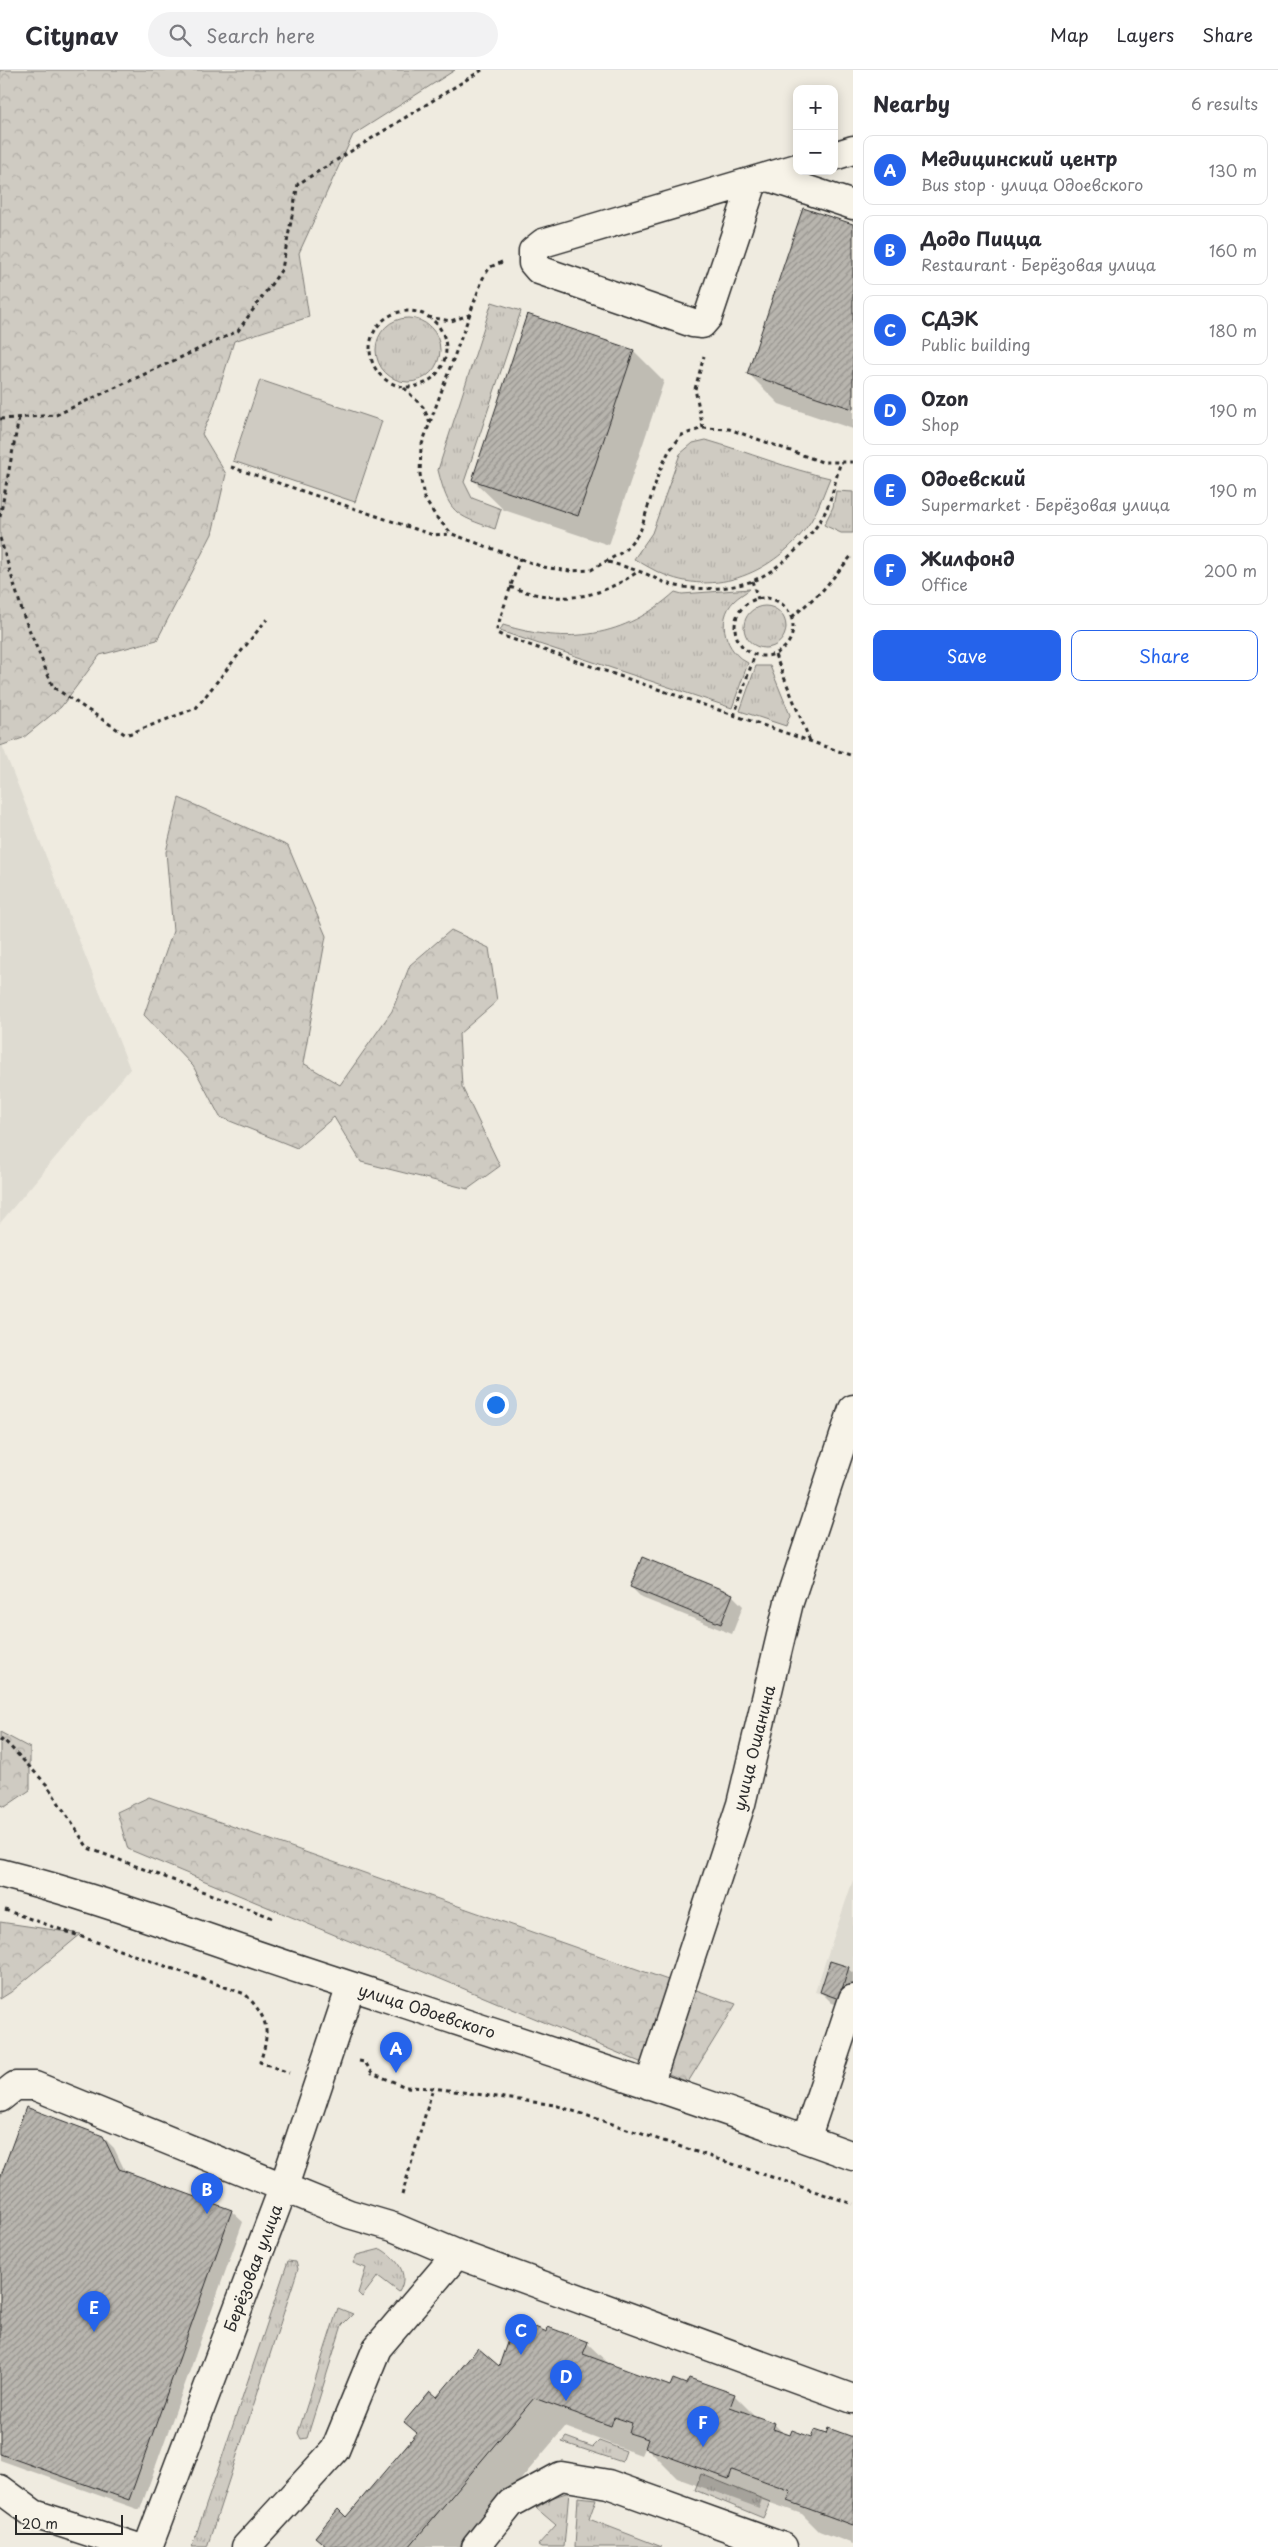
<!DOCTYPE html>
<html lang="en">
<head>
<meta charset="utf-8">
<style>
	:root { --surface:#fff; --page:#f2f2f3; --text:#2b2b33; --muted:#7c7c81; --line:#e1e1e2; --accent:#2563eb }
	body { margin:0; font-family:"Playpen Sans",sans-serif; background:var(--page); color:var(--text) }
	.controls { position:absolute; right:15px; top:15px; display:grid; overflow:hidden; border-radius:10px; box-shadow:0 2px 12px #0003 }
	.controls button { width:45px; height:45px; display:grid; place-items:center; padding:0; border:0; border-bottom:1px solid var(--line); background:var(--surface); color:var(--text); font:25px sans-serif }
	.scale { position:absolute; left:15px; bottom:12px; width:108px; box-sizing:border-box; padding-left:5px; border:2px solid #2b2b2b; border-top:0; font-size:14px; line-height:18px; white-space:nowrap; color:#2b2b2b; -webkit-text-stroke:4px #f7f3e8; paint-order:stroke }
	.you { position:absolute; left:495px; top:1334px; width:18px; height:18px; margin:-12px; border:4px solid #fff; border-radius:50%; background:#1a73e8; box-shadow:0 0 0 8px #1a73e833 }
	.badge { display:grid; place-items:center; width:32px; height:32px; border-radius:50%; background:var(--accent); color:#fff; font-size:16px; font-weight:700 }
	.pin { position:absolute; translate:-50% -41px; filter:drop-shadow(0 1px 2px #0008) }
	.pin::after { content:''; position:absolute; top:26px; width:18px; height:15px; background:inherit; clip-path:polygon(0 0,100% 0,50% 100%) }
	.list { margin:0; padding:0; list-style:none }
	h2 { display:flex; justify-content:space-between; align-items:center; height:65px; margin:0; padding:0 20px; font-size:21px }
	h2 small { font-size:16px; font-weight:400; color:var(--muted) }
	.list li { display:grid; grid-template-columns:32px 1fr auto; gap:15px; align-items:center; box-sizing:border-box; height:70px; margin:0 10px 10px; padding:0 10px; border:1px solid var(--line); border-radius:10px }
	.list b { display:block; font-size:19px; white-space:nowrap }
	.list p { margin:0; font-size:16px; white-space:nowrap; color:var(--muted) }
	.list em { font-size:16px; font-style:normal; color:var(--muted) }
	.actions { display:flex; gap:10px; padding:15px 20px }
	.actions a { flex:1; padding:11px 0; border:1px solid var(--accent); border-radius:10px; text-align:center; font-size:18px; color:var(--accent) }
	.actions .main { background:var(--accent); color:#fff }
	.icon { flex:none; width:28px; height:28px; fill:none; stroke:currentColor; stroke-width:2; stroke-linecap:round; stroke-linejoin:round }
	.map { position:relative; flex:none; width:853px; height:2477px; overflow:hidden }
	header { display:flex; align-items:center; gap:30px; box-sizing:border-box; height:70px; padding:0 25px; background:var(--surface); border-bottom:1px solid var(--line) }
	header strong { font-size:24px }
	nav { display:flex; gap:28px; margin-inline-start:auto; font-size:18px }
	.search { width:350px; height:45px; background:var(--page); display:flex; align-items:center; gap:12px; box-sizing:border-box; padding:0 18px; border-radius:28px; color:var(--muted); font-size:19px }
	main { display:flex }
	aside { flex:1; background:var(--surface) }
	.map>svg:first-child { display:block }
	.built { fill:#dedbd1 }
	.grass { fill:url(#grass-tufts); stroke:#7d7b76 }
	.forest { fill:url(#forest-crowns); stroke:#7d7b76 }
	.garden { fill:#cfcbc2; stroke:#7d7b76 }
	.shadow { fill:#0003 }
	.building { fill:url(#building-hatch); stroke:#2b2b2b }
	.lines { fill:none; stroke-linecap:round; stroke-linejoin:round }
	.minor-casing { stroke:#2b2b2b; stroke-width:31 }
	.path { stroke:#2b2b2b; stroke-width:3; stroke-dasharray:4 4; stroke-linecap:butt }
	.minor { stroke:#f7f3e8; stroke-width:28 }
	.labels { text-anchor:middle; stroke-width:4.5; stroke-linejoin:round; paint-order:stroke }
	.street-label { font-size:16px; fill:#2b2b2b; stroke:#f7f3e8 }
</style>
</head>
<body>
<header>
<strong>Citynav</strong>
<div class="search"><svg class="icon" aria-label="search" viewBox="0 0 24 24"><circle cx="10" cy="10" r="6"/><path d="M15 15l6 6"/></svg>Search here</div>
<nav><a>Map</a><a>Layers</a><a>Share</a></nav>
</header>
<main>
<div class="map">
<svg width="853" height="2477" viewBox="0 0 853 2477">
	<defs>
		<pattern id="grass-tufts" width="24" height="20" patternUnits="userSpaceOnUse" patternTransform="scale(1.25)"><rect width="24" height="20" fill="#cfcbc2"/><path d="M3 7l-1-3M5 7V3M7 7l1-3M15 17l-1-3M17 17v-4M19 17l1-3" fill="none" stroke="#b2aea7"/></pattern>
		<pattern id="forest-crowns" width="20" height="18" patternUnits="userSpaceOnUse" patternTransform="scale(1.25)"><rect width="20" height="18" fill="#cfcbc2"/><path d="M2 6a3 3 0 1 1 6 0M12 15a3 3 0 1 1 6 0" fill="none" stroke="#b2aea7"/></pattern>
		<pattern id="building-hatch" width="6" height="6" patternUnits="userSpaceOnUse" patternTransform="scale(1.25)"><rect width="6" height="6" fill="#b8b5ae"/><path d="M-1 1l2-2M0 6l6-6M5 7l2-2" fill="none" stroke="#96938e"/></pattern>
	</defs>
	<rect width="100%" height="100%" fill="#efebe0"/>
	<filter id="ink" filterUnits="userSpaceOnUse"><feTurbulence type="fractalNoise" baseFrequency=".02" numOctaves="2"/><feDisplacementMap in="SourceGraphic" scale="10" xChannelSelector="R" yChannelSelector="G"/><feConvolveMatrix kernelMatrix="1 2 1 2 8 2 1 2 1" color-interpolation-filters="sRGB"/></filter>
	<g filter="url(#ink)">
		<path class="built" d="M0,670L130,999L0,1153Z
			M853,1810V1934L815,1922Z"/>
		<path class="grass" d="M492,232L521,241L464,412L472,428L501,439L495,459C454,445 449,443 438,400Z
			M376 280a32 32 0 1 1 64 0a32 32 0 1 1-64 0Z
			M706,370C748,382 788,399 830,408C824,422 819,438 811,451C780,498 721,528 665,505C654,501 644,494 634,489L652,463L680,384L693,373Z
			M836,421L853,422V463H841L824,455L833,437Z
			M750,519C745,523 739,526 734,531C715,550 726,582 748,593L732,638L500,561L503,555C568,575 624,568 675,522L682,524Z
			M744 557a21 21 0 1 1 42 0a21 21 0 1 1-42 0Z
			M756,596H770L790,645L786,656L740,641Z
			M381,2179C397,2189 410,2203 399,2222L378,2206L362,2227L358,2223L366,2198L353,2193L357,2185Z
			M288,2191L296,2192L298,2199L207,2477H192Z
			M338,2238L353,2244L342,2255L307,2368L301,2369L298,2363Z
			M566,2367L593,2377L599,2371L626,2381L622,2392L562,2372Z
			M701,2404L770,2432L763,2448L695,2420Z
			M569,2422L564,2477H541L538,2475L556,2455L536,2438L551,2428Z
			M578,2427L596,2429L589,2449L662,2477H575Z"/>
		<path class="forest" d="M0,0H455L353,65L299,183L309,247L234,271L213,339L202,364L226,404L212,464L157,570L100,585L61,637L23,668L0,676Z
			M179,728L288,776L326,866L303,993L340,1015L392,941L410,895L451,860L489,878L497,931L459,964L462,1017L500,1096L468,1119L361,1092L334,1047L297,1078L220,1047L193,996L144,945L173,861L166,782Z
			M0,1662L30,1678V1720L5,1737L0,1735Z
			M149,1727L736,1934L688,2012L128,1779L117,1742Z
			M0,1852L81,1864L11,1922L0,1929Z"/>
		<path class="garden" d="M260,310L382,351L355,432L233,391Z"/>
		<path class="shadow" d="M853,156V359L779,334L748,303Z
			M634,281L664,311L609,475L504,440L473,410Z
			M631,1517L732,1525L743,1536L732,1564L642,1528Z
			M848,1899L853,1903V1930L850,1939L832,1933L821,1922Z
			M103,2067L114,2078L126,2103L231,2141L243,2152L140,2440L0,2390V2111Z
			M548,2263L587,2273L610,2295L671,2318L687,2316L734,2325L757,2348L774,2354L784,2364L812,2368L826,2366L853,2369V2474L819,2461L802,2444L762,2430L759,2438L677,2408L645,2376L641,2385L565,2357L464,2477H327L316,2467L346,2448L418,2364L405,2352L437,2328L499,2298L532,2267Z"/>
		<path class="building" d="M803,138L853,154V339L747,304Z
			M527,244L634,280L578,446L472,410Z
			M642,1487L733,1524L721,1554L630,1517Z
			M830,1891L849,1897L839,1929L820,1922Z
			M26,2037L103,2066L119,2099L232,2140L129,2430L0,2384V2108Z
			M535,2257L547,2262L548,2257L588,2272L583,2284L670,2316L673,2309L686,2314L689,2308L735,2324L730,2337L775,2353L773,2359L790,2365L792,2360L811,2367L814,2360L826,2364L828,2358L853,2367V2455L787,2431L791,2422L732,2400L729,2409L645,2378L648,2369L629,2363L632,2353L614,2347L611,2356L534,2328L409,2477H327L315,2467L338,2439L346,2447L417,2363L404,2352L430,2321L437,2327L478,2278L499,2296L512,2258L532,2265Z"/>
		<g class="lines">
			<defs>
				<path id="minor" d="M834,86L853,80
					M769,107L853,135
					M753,112L708,247L702,254L693,253L539,200L533,193V181L543,173L797,98
					M0,1803C104,1829 203,1868 305,1901C488,1961 672,2020 853,2086
					M649,2015L741,1734L789,1532L853,1339
					M0,2028L15,2016H35L349,2144L393,2157L457,2184L853,2329
					M806,2069L853,1929
					M0,2419L34,2444L136,2477
					M148,2477L284,2116L351,1916
					M246,2477L335,2380L377,2278L457,2184
					M476,2477L511,2433L561,2406L608,2414L783,2477"/>
			</defs>
			<use href="#minor" class="minor-casing"/>
			<path class="path" d="M502,192L490,197L483,208L421,377L420,404L424,428L437,448L452,464L543,497L570,501L591,500L624,481L640,462L659,402L669,381L682,365L703,358L695,319L704,286
				M370 279a38 38 0 1 1 76 0a38 38 0 1 1-76 0Z
				M428,247L451,251L469,245
				M404,318L423,337L430,352
				M0,349L56,345L238,261L282,199L298,114L482,0
				M703,358L729,359L822,392H853
				M231,397L433,465L451,464
				M0,447L19,348
				M0,468L24,547L53,617L126,665L196,638L267,549
				M520,488L497,558V563L503,566L853,686
				M608,492C619,495 630,498 641,502C650,505 659,511 669,514C693,521 728,520 752,511C779,501 816,464 827,438C833,424 836,408 840,394
				M752,511L758,529
				M510,517C560,534 595,531 639,501
				M735 557a29 29 0 1 1 58 0a29 29 0 1 1-58 0Z
				M792,547L822,521L853,484
				M775,585L810,671
				M734,646L755,584
				M0,1672L3,1669L47,1715L88,1778L273,1848
				M5,1840L245,1924C268,1948 271,1960 260,1992L289,2003
				M359,1991L365,1992L372,2003L406,2017L433,2018L555,2035L853,2134
				M402,2125L433,2018"/>
			<use href="#minor" class="minor"/>
		</g>
	</g>
	<g class="labels">
		<g class="street-label">
			<text transform="translate(754 1678) rotate(-76)" y="6">улица Ошанина</text>
			<text transform="translate(427 1941) rotate(18)" y="6">улица Одоевского</text>
			<text transform="translate(253 2198) rotate(-69)" y="6">Берёзовая улица</text>
		</g>
	</g>
</svg>
<div class="controls">
<button>+</button>
<button>−</button>
</div>
<div class="scale">20 m</div>
<div class="you"></div>
<div class="pin badge" style="left:396px;top:2003px">A</div>
<div class="pin badge" style="left:207px;top:2144px">B</div>
<div class="pin badge" style="left:521px;top:2285px">C</div>
<div class="pin badge" style="left:566px;top:2331px">D</div>
<div class="pin badge" style="left:94px;top:2262px">E</div>
<div class="pin badge" style="left:703px;top:2377px">F</div>
</div>
<aside>
<h2>Nearby<small>6 results</small></h2>
<ul class="list">
<li><span class="badge">A</span><div><b>Медицинский центр</b><p>Bus stop · улица Одоевского</p></div><em>130 m</em></li>
<li><span class="badge">B</span><div><b>Додо Пицца</b><p>Restaurant · Берёзовая улица</p></div><em>160 m</em></li>
<li><span class="badge">C</span><div><b>СДЭК</b><p>Public building</p></div><em>180 m</em></li>
<li><span class="badge">D</span><div><b>Ozon</b><p>Shop</p></div><em>190 m</em></li>
<li><span class="badge">E</span><div><b>Одоевский</b><p>Supermarket · Берёзовая улица</p></div><em>190 m</em></li>
<li><span class="badge">F</span><div><b>Жилфонд</b><p>Office</p></div><em>200 m</em></li>
</ul>
<div class="actions"><a class="main">Save</a><a>Share</a></div>
</aside>
</main>
</body>
</html>
